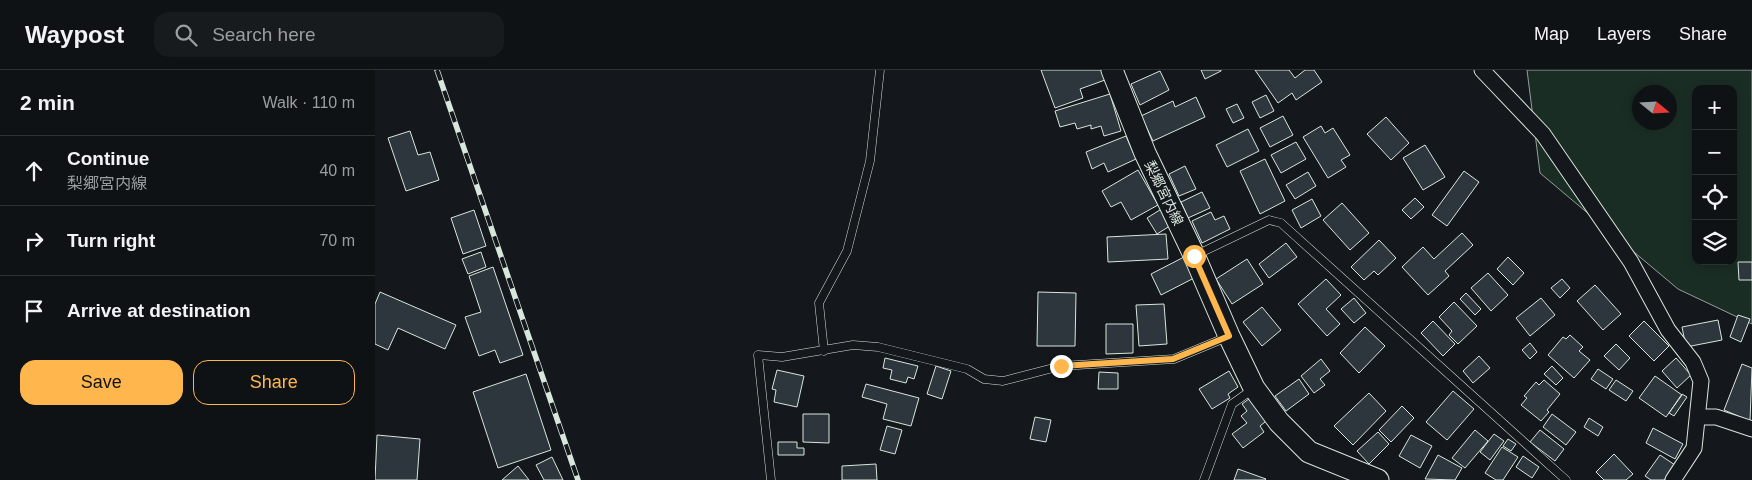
<!DOCTYPE html>
<html lang="en">
<head>
<meta charset="utf-8">
<style>
	:root { --surface:#0f1215; --page:#181b1e; --text:#f1f3f6; --muted:#9b9ea0; --line:#2f3234; --accent:#ffb74d }
	body { margin:0; font-family:Arial,"Noto Sans JP",sans-serif; background:var(--page); color:var(--text) }
	.controls { position:absolute; right:15px; top:15px; display:grid; overflow:hidden; border-radius:10px; box-shadow:0 2px 8px #0003 }
	.controls button { width:45px; height:45px; display:grid; place-items:center; padding:0; border:0; border-bottom:1px solid var(--line); background:var(--surface); color:var(--text); font:25px sans-serif }
	.compass { position:absolute; left:1257px; top:15px; width:45px; height:45px; border-radius:50%; background:var(--surface); box-shadow:0 2px 8px #0003; rotate:108deg }
	.stop { position:absolute; width:15px; height:15px; margin:-11px; border:4px solid #ffb74d; border-radius:50%; background:#fff }
	.stop.end { background:#ffb74d; border-color:#fff; box-shadow:0 1px 5px #0008 }
	.list { margin:0; padding:0; list-style:none }
	h2 { display:flex; justify-content:space-between; align-items:center; height:65px; margin:0; padding:0 20px; font-size:21px }
	h2 small { font-size:16px; font-weight:400; color:var(--muted) }
	.list li { display:grid; grid-template-columns:32px 1fr auto; gap:15px; align-items:center; box-sizing:border-box; height:70px; padding:0 20px; border-top:1px solid var(--line) }
	.list b { display:block; font-size:19px; white-space:nowrap }
	.list p { margin:0; font-size:16px; white-space:nowrap; color:var(--muted) }
	.list em { font-size:16px; font-style:normal; color:var(--muted) }
	.actions { display:flex; gap:10px; padding:15px 20px }
	.actions a { flex:1; padding:11px 0; border:1px solid var(--accent); border-radius:15px; text-align:center; font-size:18px; color:var(--accent) }
	.actions .main { background:var(--accent); color:#111 }
	.icon { flex:none; width:28px; height:28px; fill:none; stroke:currentColor; stroke-width:2; stroke-linecap:round; stroke-linejoin:round }
	.map { position:relative; flex:none; width:1377px; height:410px; overflow:hidden }
	header { display:flex; align-items:center; gap:30px; box-sizing:border-box; height:70px; padding:0 25px; background:var(--surface); border-bottom:1px solid var(--line) }
	header strong { font-size:24px }
	nav { display:flex; gap:28px; margin-inline-start:auto; font-size:18px }
	.search { width:350px; height:45px; background:var(--page); display:flex; align-items:center; gap:12px; box-sizing:border-box; padding:0 18px; border-radius:15px; color:var(--muted); font-size:19px }
	main { display:flex }
	aside { flex:1; background:var(--surface) }
	.map>svg:first-child { display:block }
	.green { fill:#1a2d24; stroke:#939e99; fill-rule:evenodd }
	.building { fill:#2c363c; stroke:#d8e6dc }
	.lines { fill:none; stroke-linecap:round; stroke-linejoin:round }
	.lane-casing { stroke:#d8e6dc; stroke-width:9 }
	.street-casing { stroke:#d8e6dc; stroke-width:17 }
	.secondary-casing { stroke:#d8e6dc; stroke-width:23 }
	.lane { stroke:#14181c; stroke-width:8 }
	.street { stroke:#14181c; stroke-width:15 }
	.secondary { stroke:#14181c; stroke-width:21 }
	.rail-casing { stroke:#d8e6dc; stroke-width:5.5 }
	.rail { stroke:#14181c; stroke-width:4; stroke-dasharray:11; stroke-linecap:butt }
	.route { stroke:#ffb74d; stroke-width:6 }
	.labels { text-anchor:middle; stroke-width:4; stroke-linejoin:round; paint-order:stroke }
	.street-label { font-size:14px; fill:#d8e6dc; stroke:#14181c }
</style>
</head>
<body>
<header>
<strong>Waypost</strong>
<div class="search"><svg class="icon" aria-label="search" viewBox="0 0 24 24"><circle cx="10" cy="10" r="6"/><path d="M15 15l6 6"/></svg>Search here</div>
<nav><a>Map</a><a>Layers</a><a>Share</a></nav>
</header>
<main>
<aside>
<h2>2 min<small>Walk · 110 m</small></h2>
<ul class="list">
<li><svg class="icon" aria-label="ahead" viewBox="0 0 24 24"><path d="M12 20V5M6 11l6-6 6 6"/></svg><div><b>Continue</b><p>梨郷宮内線</p></div><em>40 m</em></li>
<li><svg class="icon" aria-label="right" viewBox="0 0 24 24"><path d="M7 20v-9h11M14 6l5 5-5 5"/></svg><div><b>Turn right</b></div><em>70 m</em></li>
<li><svg class="icon" aria-label="arrive" viewBox="0 0 24 24"><path d="M6 21V4h12l-3 4 3 4H6"/></svg><div><b>Arrive at destination</b></div></li>
</ul>
<div class="actions"><a class="main">Save</a><a>Share</a></div>
</aside>
<div class="map">
<svg width="1377" height="410" viewBox="0 0 1377 410">
	<rect width="100%" height="100%" fill="#14181c"/>
	<path class="green" d="M1152,0H1377V254L1303,219L1165,103ZM1321,19H1358V191H1321ZM1264,22H1294V52H1264Z"/>
	<path class="building" d="M666,0H726L730,10L705,19L708,28L680,38Z
		M826,0H846V1L830,9Z
		M880,0H914L920,8L930,0H939L947,12L921,30L917,23L903,33Z
		M785,1L794,20L765,35L756,14Z
		M735,24L746,61L729,66L726,56L716,59V55L702,59L700,53L685,57L680,41Z
		M891,25L899,41L885,48L877,32Z
		M821,27L830,47L778,71L766,46L798,31L800,37Z
		M862,34L869,48L858,53L851,39Z
		M908,46L918,65L895,77L885,58Z
		M1011,47L1034,73L1016,90L992,64Z
		M946,56L950,63L958,58L975,85L966,90L971,97L953,108L928,67Z
		M873,59L884,81L852,97L841,75Z
		M35,61L43,85L55,82L64,110L31,121L13,68Z
		M751,66L761,89L733,102L729,93L717,99L711,82Z
		M921,72L931,89L906,103L896,85Z
		M1050,75L1070,107L1048,120L1028,88Z
		M890,89L910,131L885,144L865,101Z
		M810,96L821,119L804,126L794,104Z
		M763,100L783,135L756,150L746,132L736,137L727,121Z
		M1089,101L1104,112L1072,156L1057,145Z
		M933,102L941,116L920,129L911,115Z
		M827,122L835,138L813,148L806,132Z
		M1040,128L1049,137L1036,149L1027,140Z
		M937,129L946,146L926,158L917,140Z
		M967,133L994,163L975,180L948,150Z
		M788,138L798,154L782,164L772,148Z
		M99,140L111,176L88,184L76,148Z
		M836,142L840,150L849,146L855,159L827,173L817,151Z
		M1087,163L1098,175L1070,201L1074,206L1053,225L1027,197L1048,177L1059,189Z
		M791,164L793,189L733,192L732,167Z
		M1004,170L1021,188L1003,205L999,201L989,210L976,197Z
		M911,173L922,187L894,208L884,194Z
		M106,182L111,197L93,204L87,189Z
		M811,186L821,207L786,225L776,204Z
		M1133,187L1149,203L1138,215L1122,199Z
		M872,189L888,214L857,234L841,209Z
		M1363,192H1377V210H1364Z
		M118,197L148,285L125,293L120,280L104,286L90,247L106,242L94,206Z
		M1113,203L1133,225L1116,241L1096,218Z
		M951,209L966,225L951,239L965,254L952,266L923,234Z
		M1187,209L1195,218L1185,228L1176,218Z
		M1220,215L1246,244L1228,260L1202,231Z
		M5,222L81,255L70,279L23,258L13,280L0,274V234Z
		M663,222L701,223L700,276H662Z
		M1091,223L1106,239L1100,245L1085,229Z
		M979,228L991,243L979,253L966,239Z
		M1166,228L1180,245L1155,266L1141,248Z
		M1079,232L1102,256L1083,274L1074,265L1077,261L1064,247Z
		M789,234L792,274L764,276L761,235Z
		M887,237L906,260L887,276L868,252Z
		M1363,245L1375,249L1366,272L1355,267Z
		M1343,250L1347,270L1311,277L1307,257Z
		M1058,251L1080,274L1068,286L1046,263Z
		M1269,251L1294,276L1279,291L1254,266Z
		M731,254H758V283L731,284Z
		M990,257L1010,276L984,303L965,283Z
		M1195,265L1208,277L1204,281L1215,290L1199,308L1173,285L1188,267L1191,269Z
		M1155,273L1162,282L1155,289L1147,280Z
		M1241,274L1255,288L1244,300L1229,286Z
		M1104,286L1115,298L1098,313L1088,301Z
		M510,288L543,296L539,309L533,307L531,313L515,309L517,300L508,298Z
		M1301,288L1316,305L1302,318L1287,301Z
		M946,289L955,301L945,309L950,315L939,323L926,306Z
		M1367,294L1377,298L1375,351L1349,340Z
		M561,296L576,301L567,329L552,324Z
		M1177,296L1188,308L1181,315L1169,304Z
		M1223,299L1238,309L1231,319L1216,309Z
		M402,300L429,306L422,337L399,332L401,320L397,319Z
		M854,301L863,317L853,324L855,328L837,339L824,319Z
		M724,302L743,303V319H723Z
		M151,304L176,380L123,398L98,322Z
		M1280,306L1307,325L1291,347L1264,328Z
		M924,309L934,324L911,341L900,326Z
		M1169,310L1185,324L1172,340L1174,342L1166,351L1146,335L1152,328L1149,326L1161,312L1164,315Z
		M1241,310L1258,321L1251,331L1234,320Z
		M491,314L544,328L536,356L508,349L512,334L487,327Z
		M1078,321L1099,339L1072,370L1051,352Z
		M994,323L1011,341L978,375L959,356Z
		M1307,324L1312,327L1299,346L1294,343Z
		M878,326L895,348L885,356L889,362L868,378L857,364L872,353L866,346L872,341L867,334Z
		M1027,336L1039,348L1016,372L1004,360Z
		M428,344H454V373L428,372Z
		M1177,344L1201,362L1191,375L1168,357Z
		M660,347L676,350L671,372L655,369Z
		M1214,348L1228,357L1223,366L1209,357Z
		M512,356L527,360L520,384L505,380Z
		M1278,358L1308,374L1300,389L1271,373Z
		M1100,360L1113,371L1090,398L1077,388Z
		M1165,360L1189,379L1180,391L1155,372Z
		M1003,362L1014,374L994,394L982,381Z
		M1119,364L1129,371L1115,390L1105,382Z
		M2,365L45,369L42,410H0Z
		M1036,365L1057,376L1045,398L1024,386Z
		M1133,369L1141,374L1136,381L1128,376Z
		M403,372H422V378H429V385H403Z
		M1127,377L1143,387L1128,410H1121L1110,403Z
		M1239,384L1258,404L1251,410H1229L1221,402Z
		M1063,385L1087,398L1080,410L1050,409Z
		M1285,385L1300,395L1289,410H1276L1270,406Z
		M1148,386L1164,397L1157,408L1141,397Z
		M177,387L188,410H169L161,395Z
		M501,394L502,410H467V396Z
		M143,396L154,410H127Z
		M863,399L891,409L890,410H859Z"/>
	<g class="lines">
		<defs>
			<path id="lane" d="M821,185L894,150L906,153L1191,410
				M449,281L444,233L472,181L495,91L505,0
				M396,410L383,285L407,287L478,275L503,277L592,299L609,309L628,311L686,296L799,289L852,267
				M829,410L857,334L878,319"/>
			<path id="street" d="M1107,0L1168,64L1256,192L1293,260L1318,292L1326,311L1319,378L1298,410
				M1324,347H1341L1377,359"/>
			<path id="secondary" d="M737,0L770,83L819,185L854,266L879,318L904,352L934,382L1003,410"/>
		</defs>
		<use href="#lane" class="lane-casing"/>
		<use href="#street" class="street-casing"/>
		<use href="#secondary" class="secondary-casing"/>
		<use href="#lane" class="lane"/>
		<use href="#street" class="street"/>
		<use href="#secondary" class="secondary"/>
		<defs>
			<path id="rail" d="M62,0L203,410"/>
		</defs>
		<use href="#rail" class="rail-casing"/>
		<use href="#rail" class="rail"/>
	</g>
	<g class="lines">
		<path class="route" d="M686,296L798,289L854,266L819,186"/>
	</g>
	<g class="labels">
		<g class="street-label">
			<text transform="translate(789 123) rotate(64)" y="5">梨郷宮内線</text>
		</g>
	</g>
</svg>
<div class="controls">
<button>+</button>
<button>−</button>
<button><svg class="icon" aria-label="locate" viewBox="0 0 24 24"><circle cx="12" cy="12" r="6"/><path d="M12 2v4M12 18v4M2 12h4M18 12h4"/></svg></button>
<button><svg class="icon" aria-label="layers" viewBox="0 0 24 24"><path d="M12 4l9 5-9 5-9-5zM3 14l9 5 9-5"/></svg></button>
</div>
<svg class="compass" viewBox="-18 -18 36 36"><path d="M0-13l5 13h-10z" fill="#e53935"/><path d="M0 13l5-13h-10z" fill="#9b9ea0"/></svg>
<div class="stop" style="left:819px;top:186px"></div>
<div class="stop end" style="left:686px;top:296px"></div>
</div>
</main>
</body>
</html>
